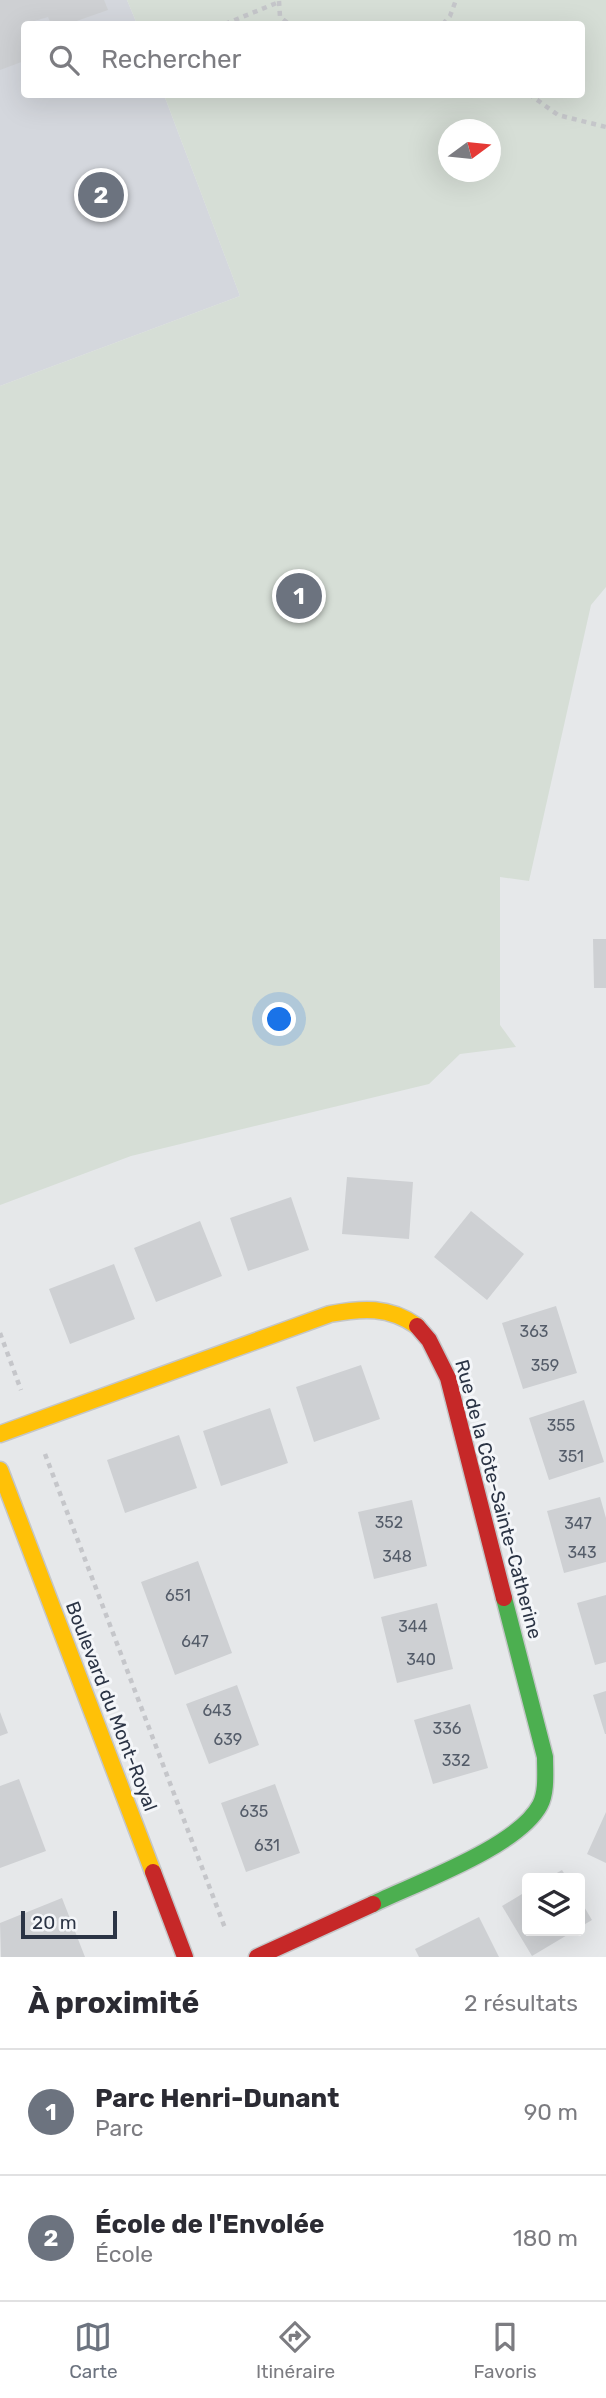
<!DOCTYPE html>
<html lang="fr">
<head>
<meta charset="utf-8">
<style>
	:root { --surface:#fff; --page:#f2f2f3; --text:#2b2b33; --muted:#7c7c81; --line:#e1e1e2; --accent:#6c737f }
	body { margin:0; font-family:Rubik,sans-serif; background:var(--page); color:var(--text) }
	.controls { position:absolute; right:21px; bottom:21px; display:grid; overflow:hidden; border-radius:7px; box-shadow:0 7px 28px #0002 }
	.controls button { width:63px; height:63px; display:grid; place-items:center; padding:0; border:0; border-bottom:2px solid var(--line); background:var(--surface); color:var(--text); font:35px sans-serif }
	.compass { position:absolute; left:438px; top:119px; width:63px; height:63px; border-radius:50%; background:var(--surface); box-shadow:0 7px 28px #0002; rotate:75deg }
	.scale { position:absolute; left:21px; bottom:18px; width:96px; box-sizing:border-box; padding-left:7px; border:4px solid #2b3445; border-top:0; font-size:19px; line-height:24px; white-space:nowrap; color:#2b3445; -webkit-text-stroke:5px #f4f6f9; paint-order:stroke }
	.you { position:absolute; left:280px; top:1020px; width:24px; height:24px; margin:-18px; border:5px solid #fff; border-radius:50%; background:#1a73e8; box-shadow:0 0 0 10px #1a73e833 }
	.badge { display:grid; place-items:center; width:46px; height:46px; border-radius:50%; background:var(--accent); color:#fff; font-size:23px; font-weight:700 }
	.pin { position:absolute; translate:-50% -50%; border:4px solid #fff; box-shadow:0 2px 7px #0006 }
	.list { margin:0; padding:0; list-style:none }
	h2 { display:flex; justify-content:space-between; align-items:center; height:91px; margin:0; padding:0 28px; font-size:30px }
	h2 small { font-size:23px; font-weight:400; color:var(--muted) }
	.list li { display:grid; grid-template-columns:46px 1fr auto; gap:21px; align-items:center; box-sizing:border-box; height:126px; padding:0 28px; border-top:2px solid var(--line) }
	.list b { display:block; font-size:26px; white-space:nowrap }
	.list p { margin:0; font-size:23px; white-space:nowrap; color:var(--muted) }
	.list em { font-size:23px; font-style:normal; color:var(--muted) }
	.icon { flex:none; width:38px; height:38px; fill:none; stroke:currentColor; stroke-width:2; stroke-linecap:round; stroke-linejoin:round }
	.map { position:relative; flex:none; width:606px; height:1957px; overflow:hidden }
	.search { position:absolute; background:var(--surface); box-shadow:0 7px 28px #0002; left:21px; right:21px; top:21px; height:77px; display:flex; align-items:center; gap:18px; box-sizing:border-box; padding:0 24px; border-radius:7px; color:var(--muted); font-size:26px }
	.sheet { height:343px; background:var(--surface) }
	nav { display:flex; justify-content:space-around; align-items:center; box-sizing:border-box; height:98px; border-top:2px solid var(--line); background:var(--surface); font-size:19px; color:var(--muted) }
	nav a { display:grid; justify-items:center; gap:4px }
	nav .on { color:var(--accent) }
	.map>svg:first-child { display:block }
	.built { fill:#d4d7dd }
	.green { fill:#d6ded6; fill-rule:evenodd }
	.building { fill:#ced0d3 }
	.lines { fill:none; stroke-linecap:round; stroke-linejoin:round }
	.fast-casing { stroke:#c4c6c8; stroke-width:19 }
	.slow-casing { stroke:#c4c6c8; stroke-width:19 }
	.jam-casing { stroke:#c4c6c8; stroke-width:19 }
	.path { stroke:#c5c6ca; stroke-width:4.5; stroke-dasharray:5 5; stroke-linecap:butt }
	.fast { stroke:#4caf50; stroke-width:16 }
	.slow { stroke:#ffc107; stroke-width:16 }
	.jam { stroke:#c62828; stroke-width:16 }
	.labels { text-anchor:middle; stroke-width:6; stroke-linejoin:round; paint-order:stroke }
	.number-label { font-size:16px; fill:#545c69 }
	.street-label { font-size:19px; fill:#2b3445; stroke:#f4f6f9 }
</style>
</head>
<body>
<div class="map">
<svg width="606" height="1957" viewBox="0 0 606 1957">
	<rect width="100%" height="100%" fill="#e6e8ea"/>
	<path class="built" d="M0,0H127L137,24H24V94L164,95L240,296L0,386Z"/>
	<path class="green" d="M127,0H606V587L591,605L529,881L500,877V1025L516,1047L460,1054L429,1084L131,1156L0,1205V386L240,296L164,95L582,94V24H137ZM448,130H490V172H448Z"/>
	<path class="building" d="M0,0H104L108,10L68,24H51L48,17L24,24V61L0,70Z
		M593,939H606V988H594Z
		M347,1177L413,1182L409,1239L342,1234Z
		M291,1197L309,1250L248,1271L230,1218Z
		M471,1211L524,1254L487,1300L434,1257Z
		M200,1221L222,1276L156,1302L134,1248Z
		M114,1264L135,1319L70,1344L49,1289Z
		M556,1306L577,1373L523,1389L502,1323Z
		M361,1365L380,1419L314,1442L296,1387Z
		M584,1400L604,1462L549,1480L529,1418Z
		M270,1408L288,1463L221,1486L203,1431Z
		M179,1435L197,1488L125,1513L107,1460Z
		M600,1497L606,1518V1562L564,1573L547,1511Z
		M412,1500L427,1566L374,1579L358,1512Z
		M198,1561L232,1653L175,1675L141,1582Z
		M606,1595V1662L595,1665L577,1603Z
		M437,1603L453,1669L397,1683L381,1617Z
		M237,1685L259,1745L209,1764L186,1704Z
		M606,1691V1734H605L593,1695Z
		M470,1704L488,1768L433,1784L414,1720Z
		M0,1712L8,1733L0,1736Z
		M19,1779L46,1851L0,1868V1786Z
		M275,1784L300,1853L246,1872L221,1803Z
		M606,1812V1863L587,1854Z
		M562,1870L567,1878H548Z
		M527,1891V1931H574L532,1956L502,1906Z
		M62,1898L85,1957H1L0,1923Z
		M580,1900L592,1920L580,1927Z
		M479,1917L499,1957H419L415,1949Z"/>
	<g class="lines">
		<defs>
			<path id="fast" d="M373,1904C416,1883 518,1847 540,1805C547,1792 545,1772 545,1757L504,1598"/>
			<path id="slow" d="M0,1434L330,1314C362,1308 389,1306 417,1326
				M0,1470L153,1872"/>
			<path id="jam" d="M417,1326L429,1340L448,1378L504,1598
				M153,1872L185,1957
				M257,1957L373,1904"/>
		</defs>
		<use href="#fast" class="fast-casing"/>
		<use href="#slow" class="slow-casing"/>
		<use href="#jam" class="jam-casing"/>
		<path class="path" d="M279,1L280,17L289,24
			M225,24L279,2
			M443,24L450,16L456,0
			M529,94L558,115L606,127
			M0,1333L21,1390
			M45,1454L225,1928"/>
		<use href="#fast" class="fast"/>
		<use href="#slow" class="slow"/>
		<use href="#jam" class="jam"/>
	</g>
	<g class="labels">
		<g class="number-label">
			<text x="534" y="1337">363</text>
			<text x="545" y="1371">359</text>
			<text x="561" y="1431">355</text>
			<text x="571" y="1462">351</text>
			<text x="389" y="1528">352</text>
			<text x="578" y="1529">347</text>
			<text x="582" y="1558">343</text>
			<text x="397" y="1562">348</text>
			<text x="178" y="1601">651</text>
			<text x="413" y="1632">344</text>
			<text x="195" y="1647">647</text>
			<text x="421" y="1665">340</text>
			<text x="217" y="1716">643</text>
			<text x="447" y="1734">336</text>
			<text x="228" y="1745">639</text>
			<text x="456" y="1766">332</text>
			<text x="254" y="1817">635</text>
			<text x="267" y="1851">631</text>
		</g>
		<g class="street-label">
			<text transform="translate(499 1499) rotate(75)" y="7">Rue de la Côte-Sainte-Catherine</text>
			<text transform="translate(112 1706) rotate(69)" y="7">Boulevard du Mont-Royal</text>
		</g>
	</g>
</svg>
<div class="controls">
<button><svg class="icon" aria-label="layers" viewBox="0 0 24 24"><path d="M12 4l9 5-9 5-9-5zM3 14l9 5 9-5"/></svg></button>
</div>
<svg class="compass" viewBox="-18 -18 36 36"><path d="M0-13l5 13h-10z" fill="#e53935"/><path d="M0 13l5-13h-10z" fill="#7c7c81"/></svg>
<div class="scale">20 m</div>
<div class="you"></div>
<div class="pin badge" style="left:299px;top:596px">1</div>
<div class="pin badge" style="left:101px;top:195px">2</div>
<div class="search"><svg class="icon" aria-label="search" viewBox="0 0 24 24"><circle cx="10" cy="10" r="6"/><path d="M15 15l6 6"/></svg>Rechercher</div>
</div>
<section class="sheet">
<h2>À proximité<small>2 résultats</small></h2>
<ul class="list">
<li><span class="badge">1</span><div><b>Parc Henri-Dunant</b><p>Parc</p></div><em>90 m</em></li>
<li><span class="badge">2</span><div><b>École de l'Envolée</b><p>École</p></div><em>180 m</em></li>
</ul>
</section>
<nav>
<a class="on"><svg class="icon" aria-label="map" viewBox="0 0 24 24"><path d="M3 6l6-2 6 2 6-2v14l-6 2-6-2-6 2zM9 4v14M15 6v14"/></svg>Carte</a>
<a><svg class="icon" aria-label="directions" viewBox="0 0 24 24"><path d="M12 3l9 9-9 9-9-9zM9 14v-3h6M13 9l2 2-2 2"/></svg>Itinéraire</a>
<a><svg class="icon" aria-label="saved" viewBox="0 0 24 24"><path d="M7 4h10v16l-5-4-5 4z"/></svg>Favoris</a>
</nav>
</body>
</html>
